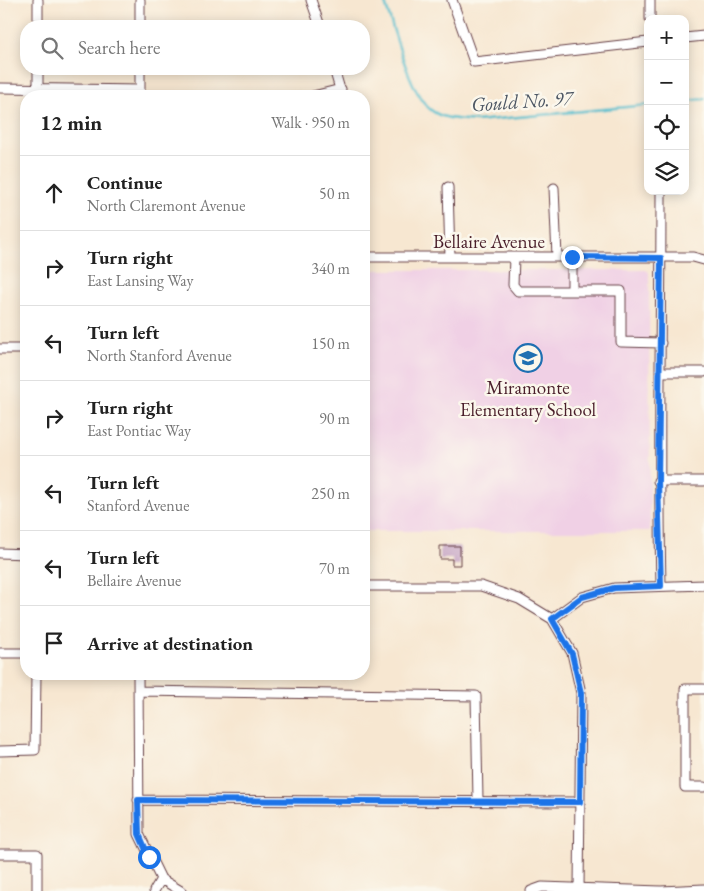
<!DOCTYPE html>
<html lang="en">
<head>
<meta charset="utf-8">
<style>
	:root { --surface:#fff; --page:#f2f2f2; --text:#222; --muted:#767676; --line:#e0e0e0 }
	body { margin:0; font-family:"EB Garamond",serif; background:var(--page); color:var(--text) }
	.controls { position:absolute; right:15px; top:15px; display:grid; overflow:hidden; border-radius:10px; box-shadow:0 2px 12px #0003 }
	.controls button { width:45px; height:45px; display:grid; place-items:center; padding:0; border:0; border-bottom:1px solid var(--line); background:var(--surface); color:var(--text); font:25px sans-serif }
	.stop { position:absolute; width:15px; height:15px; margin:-11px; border:4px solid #1a73e8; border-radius:50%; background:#fff }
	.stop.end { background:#1a73e8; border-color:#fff; box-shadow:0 1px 5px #0008 }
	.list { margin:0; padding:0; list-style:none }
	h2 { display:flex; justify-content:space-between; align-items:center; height:65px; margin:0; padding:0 20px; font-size:21px }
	h2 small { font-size:16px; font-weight:400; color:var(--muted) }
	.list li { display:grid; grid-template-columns:32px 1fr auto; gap:15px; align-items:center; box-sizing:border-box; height:75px; padding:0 20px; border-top:1px solid var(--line) }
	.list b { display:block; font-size:19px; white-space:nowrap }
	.list p { margin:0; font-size:16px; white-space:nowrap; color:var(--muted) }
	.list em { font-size:16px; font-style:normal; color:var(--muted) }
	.icon { flex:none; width:28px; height:28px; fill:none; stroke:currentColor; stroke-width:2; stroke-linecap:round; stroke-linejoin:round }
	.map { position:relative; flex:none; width:704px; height:891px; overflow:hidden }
	.search { position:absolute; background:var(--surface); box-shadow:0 2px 12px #0003; left:20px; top:20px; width:350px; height:55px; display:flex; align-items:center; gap:12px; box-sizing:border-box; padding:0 18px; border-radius:20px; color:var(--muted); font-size:19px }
	.panel { position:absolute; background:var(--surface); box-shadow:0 2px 12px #0003; left:20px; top:90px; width:350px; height:590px; border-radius:20px }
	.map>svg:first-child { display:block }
	.built { fill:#f0d0e5 }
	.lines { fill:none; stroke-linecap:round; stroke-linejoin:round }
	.stream { stroke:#53bece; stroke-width:2.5 }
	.building { fill:#bd97be }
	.minor-casing { stroke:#643d44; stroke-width:11 }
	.minor { stroke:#fff; stroke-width:9 }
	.route { stroke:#1a73e8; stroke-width:6 }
	.labels { text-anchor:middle; stroke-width:5; stroke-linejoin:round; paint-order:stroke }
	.street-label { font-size:19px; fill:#4a1f2b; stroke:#fbf7ec }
	.poi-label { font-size:19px; fill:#4a1f2b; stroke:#fbf7ec }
	.water-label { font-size:20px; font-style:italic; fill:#4d5764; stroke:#fbf7ec }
</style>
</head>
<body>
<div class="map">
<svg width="704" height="891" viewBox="0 0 704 891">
	<rect width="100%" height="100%" fill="#fbf7ec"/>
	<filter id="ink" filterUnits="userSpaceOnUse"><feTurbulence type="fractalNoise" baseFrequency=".02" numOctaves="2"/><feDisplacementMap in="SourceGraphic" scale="10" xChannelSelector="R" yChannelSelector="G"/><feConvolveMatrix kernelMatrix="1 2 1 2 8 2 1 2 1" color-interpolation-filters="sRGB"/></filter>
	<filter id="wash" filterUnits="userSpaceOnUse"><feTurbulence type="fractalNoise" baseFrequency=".0096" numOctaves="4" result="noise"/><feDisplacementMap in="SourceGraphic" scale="20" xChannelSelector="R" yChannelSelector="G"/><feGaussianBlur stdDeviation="1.12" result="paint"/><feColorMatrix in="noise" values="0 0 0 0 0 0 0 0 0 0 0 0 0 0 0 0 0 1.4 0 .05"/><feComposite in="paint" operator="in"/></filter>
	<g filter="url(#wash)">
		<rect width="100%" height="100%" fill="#f7e7d1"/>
		<path class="built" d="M364,270H646L649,272L650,531H364Z"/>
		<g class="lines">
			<path class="stream" d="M384,0C394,28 409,93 431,110C443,120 462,119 476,121L648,105
				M685,101L704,99"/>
		</g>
		<g id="blocks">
			<path class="building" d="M440,546H460V565H452V559H440Z"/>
		</g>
	</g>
	<g filter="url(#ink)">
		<use href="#blocks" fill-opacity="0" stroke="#643d44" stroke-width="1"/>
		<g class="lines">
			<defs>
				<path id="minor" d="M311,0L320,26
					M452,0L474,62L648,42
					M650,0V19
					M38,26V0
					M140,26V0
					M685,38L704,36
					M334,69L342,96
					M0,88L140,90
					M38,96V69
					M140,96V69
					M313,96L341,89
					M448,187L450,257
					M554,188L557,257
					M661,191C661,323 658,454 661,585
					M364,257H693L704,260
					M514,257L513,285L518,291H621V342L661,343
					M572,291V257
					M0,349H26
					M661,372H704
					M658,481H704
					M0,553L26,554
					M364,586H481L519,599L552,619L572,653L581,693L579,889
					M552,619L582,597L614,588L704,585
					M0,653H26
					M138,674L139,834L161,879
					M704,689H685V787H704
					M138,691L476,696L478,800
					M0,751L35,750L36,674
					M138,800L580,802
					M0,854H37V891
					M161,879L181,891
					M154,891L161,879
					M531,891L542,887L661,891L704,889"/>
			</defs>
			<use href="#minor" class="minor-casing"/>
			<use href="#minor" class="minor"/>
		</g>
	</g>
	<g class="lines" filter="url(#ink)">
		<path class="route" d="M149,857L139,834L138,800L580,802L581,693L572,654L552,619L582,597L614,588L661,586L658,481L661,258L572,257"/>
	</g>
	<defs>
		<symbol id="school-ring" viewBox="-11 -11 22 22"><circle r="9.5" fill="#fbf7ec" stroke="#1f6fb2" stroke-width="1.5"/><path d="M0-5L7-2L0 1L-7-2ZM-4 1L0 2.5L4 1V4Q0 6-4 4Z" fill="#1f6fb2"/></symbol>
	</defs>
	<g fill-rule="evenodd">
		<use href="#school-ring" x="512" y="342" width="32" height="32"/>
	</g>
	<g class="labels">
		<g class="street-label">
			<text x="489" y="248">Bellaire Avenue</text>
		</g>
		<g class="poi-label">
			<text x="528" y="394">Miramonte<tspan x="528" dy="22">Elementary School</tspan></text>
		</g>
		<g class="water-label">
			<text transform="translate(522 101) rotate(-4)" y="7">Gould No. 97</text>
		</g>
	</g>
</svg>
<div class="controls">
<button>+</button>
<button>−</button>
<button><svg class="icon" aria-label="locate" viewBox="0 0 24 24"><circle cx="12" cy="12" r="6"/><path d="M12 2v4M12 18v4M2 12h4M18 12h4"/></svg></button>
<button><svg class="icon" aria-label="layers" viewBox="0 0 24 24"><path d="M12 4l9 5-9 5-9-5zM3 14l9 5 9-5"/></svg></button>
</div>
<div class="stop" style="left:149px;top:857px"></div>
<div class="stop end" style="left:572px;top:257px"></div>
<div class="search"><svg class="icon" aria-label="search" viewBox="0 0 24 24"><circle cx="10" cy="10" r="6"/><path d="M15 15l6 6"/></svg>Search here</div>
<section class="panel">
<h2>12 min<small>Walk · 950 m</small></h2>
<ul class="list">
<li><svg class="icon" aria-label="ahead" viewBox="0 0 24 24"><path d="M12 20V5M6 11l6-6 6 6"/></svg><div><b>Continue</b><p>North Claremont Avenue</p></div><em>50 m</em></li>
<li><svg class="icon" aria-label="right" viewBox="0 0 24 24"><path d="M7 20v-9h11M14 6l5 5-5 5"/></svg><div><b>Turn right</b><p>East Lansing Way</p></div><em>340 m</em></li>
<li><svg class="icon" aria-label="left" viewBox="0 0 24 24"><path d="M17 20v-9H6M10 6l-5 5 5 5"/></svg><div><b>Turn left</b><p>North Stanford Avenue</p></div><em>150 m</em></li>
<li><svg class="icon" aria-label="right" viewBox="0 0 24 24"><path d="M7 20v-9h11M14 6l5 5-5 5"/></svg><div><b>Turn right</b><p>East Pontiac Way</p></div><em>90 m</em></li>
<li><svg class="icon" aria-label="left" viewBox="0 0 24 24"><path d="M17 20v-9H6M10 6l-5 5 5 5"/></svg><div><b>Turn left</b><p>Stanford Avenue</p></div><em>250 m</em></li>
<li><svg class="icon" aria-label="left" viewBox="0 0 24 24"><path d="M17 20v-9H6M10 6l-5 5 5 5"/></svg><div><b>Turn left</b><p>Bellaire Avenue</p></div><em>70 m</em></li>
<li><svg class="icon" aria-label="arrive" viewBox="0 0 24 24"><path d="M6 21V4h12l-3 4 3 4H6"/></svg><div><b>Arrive at destination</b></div></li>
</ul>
</section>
</div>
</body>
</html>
